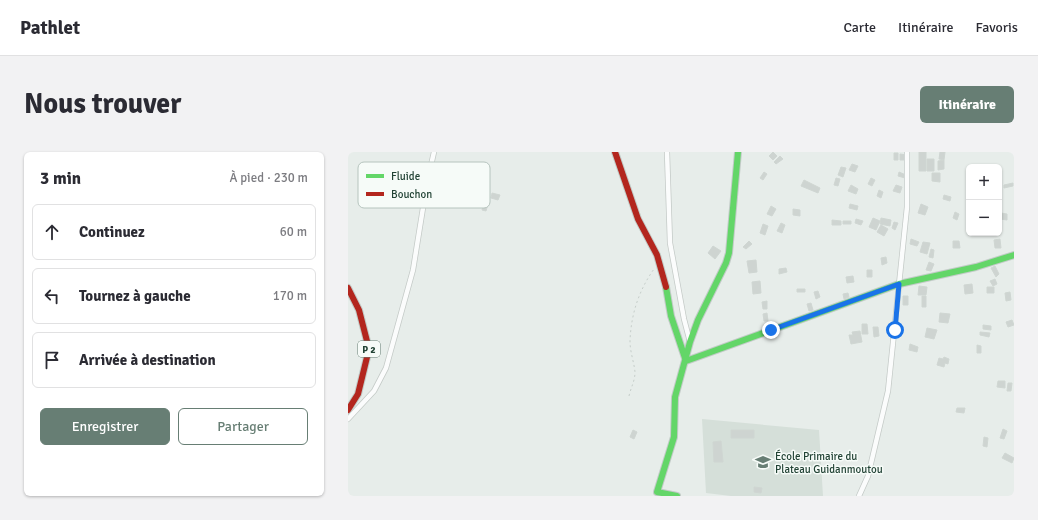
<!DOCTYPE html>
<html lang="fr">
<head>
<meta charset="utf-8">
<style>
	:root { --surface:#fff; --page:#f2f2f3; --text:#2b2b33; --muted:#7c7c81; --line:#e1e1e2; --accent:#677e74 }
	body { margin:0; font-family:Signika,sans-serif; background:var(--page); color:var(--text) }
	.controls { position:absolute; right:12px; top:12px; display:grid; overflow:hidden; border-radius:6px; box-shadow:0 1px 3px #0004 }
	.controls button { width:36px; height:36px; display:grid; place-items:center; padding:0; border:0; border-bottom:1px solid var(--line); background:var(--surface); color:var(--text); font:20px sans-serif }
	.stop { position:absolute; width:12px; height:12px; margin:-9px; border:3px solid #1a73e8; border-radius:50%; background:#fff }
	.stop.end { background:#1a73e8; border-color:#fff; box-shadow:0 1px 4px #0008 }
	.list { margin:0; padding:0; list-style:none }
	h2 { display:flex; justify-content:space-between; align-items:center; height:52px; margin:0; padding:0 16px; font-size:17px }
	h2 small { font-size:13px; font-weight:400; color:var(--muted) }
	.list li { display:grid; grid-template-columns:26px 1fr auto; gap:12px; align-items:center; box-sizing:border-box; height:56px; margin:0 8px 8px; padding:0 8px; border:1px solid var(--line); border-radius:6px }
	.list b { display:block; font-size:15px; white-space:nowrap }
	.list em { font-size:13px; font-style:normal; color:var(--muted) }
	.actions { display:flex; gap:8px; padding:12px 16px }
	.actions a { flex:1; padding:9px 0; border:1px solid var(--accent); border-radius:6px; text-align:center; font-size:14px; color:var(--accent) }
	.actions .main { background:var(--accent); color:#fff }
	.icon { flex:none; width:22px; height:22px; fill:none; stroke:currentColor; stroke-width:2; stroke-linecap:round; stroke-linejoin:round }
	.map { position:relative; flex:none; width:666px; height:344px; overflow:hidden; border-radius:6px }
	header { display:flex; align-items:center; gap:24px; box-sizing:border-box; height:56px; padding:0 20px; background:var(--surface); border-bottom:1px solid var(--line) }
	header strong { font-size:19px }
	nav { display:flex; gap:22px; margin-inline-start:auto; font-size:14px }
	.intro { display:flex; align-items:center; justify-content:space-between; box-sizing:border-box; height:96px; padding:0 24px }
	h1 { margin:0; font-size:28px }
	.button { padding:10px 18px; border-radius:6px; background:var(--accent); color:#fff; font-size:14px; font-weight:700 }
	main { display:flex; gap:24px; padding:0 24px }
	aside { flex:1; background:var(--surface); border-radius:6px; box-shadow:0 1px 3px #0004 }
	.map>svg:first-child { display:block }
	.built { fill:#d5dfd9 }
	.building { fill:#ced4d1; stroke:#cfd6d2 }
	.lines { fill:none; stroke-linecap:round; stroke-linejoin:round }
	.street-casing { stroke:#c4cac7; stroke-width:6 }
	.fast-casing { stroke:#c2cbc7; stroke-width:8 }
	.jam-casing { stroke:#c2cbc7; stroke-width:8 }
	.path { stroke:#c6ceca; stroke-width:1; stroke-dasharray:2 3; stroke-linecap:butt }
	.street { stroke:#fbfcfc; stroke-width:4.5 }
	.fast { stroke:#63d668; stroke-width:6 }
	.jam { stroke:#b3261e; stroke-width:6 }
	.route { stroke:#1a73e8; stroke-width:5 }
	.labels { text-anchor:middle; stroke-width:3; stroke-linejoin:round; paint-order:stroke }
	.shield { fill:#f6fbf8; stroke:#627a70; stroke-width:1 }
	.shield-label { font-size:10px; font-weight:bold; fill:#224335 }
	.poi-label { font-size:11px; fill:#224335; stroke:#f6fbf8; text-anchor:start }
	.key { fill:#f6fbf8; stroke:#b6c4be; stroke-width:1 }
	.key-label { font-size:11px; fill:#224335 }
</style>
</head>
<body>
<header>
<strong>Pathlet</strong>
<nav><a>Carte</a><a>Itinéraire</a><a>Favoris</a></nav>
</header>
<div class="intro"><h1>Nous trouver</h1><a class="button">Itinéraire</a></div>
<main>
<aside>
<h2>3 min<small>À pied · 230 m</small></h2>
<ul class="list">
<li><svg class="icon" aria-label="ahead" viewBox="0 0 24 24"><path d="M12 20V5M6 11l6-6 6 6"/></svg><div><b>Continuez</b></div><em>60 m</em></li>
<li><svg class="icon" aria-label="left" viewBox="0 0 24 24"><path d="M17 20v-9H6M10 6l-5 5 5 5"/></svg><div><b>Tournez à gauche</b></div><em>170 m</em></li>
<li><svg class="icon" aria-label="arrive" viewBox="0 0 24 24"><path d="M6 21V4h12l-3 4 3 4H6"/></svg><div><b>Arrivée à destination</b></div></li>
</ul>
<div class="actions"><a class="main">Enregistrer</a><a>Partager</a></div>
</aside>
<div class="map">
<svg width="666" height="344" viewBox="0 0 666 344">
	<rect width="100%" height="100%" fill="#e7edea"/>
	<path class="built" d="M354,267L471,278L475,344H383L358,341Z"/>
	<path class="building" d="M425,0L429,4L425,8L421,4Z
		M571,0H578V19H571Z
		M592,0H597L596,8L591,7Z
		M546,1H550V8H546Z
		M552,2L559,3L558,8H552Z
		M432,4L435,7L428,12L426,10Z
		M579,7H586V19H579Z
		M596,8V17L590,18V9Z
		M504,12L510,14L507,20L501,18Z
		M493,15L498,16L495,25L490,23Z
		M416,20L419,22L415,28L412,26Z
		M551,20L558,23L557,26L550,24Z
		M584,21H592V30L584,29Z
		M488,26L492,27L490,34L486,33Z
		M523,26L527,28L524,34L520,32Z
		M456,28L472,36L470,41L453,34Z
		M665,31V34L656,36V33Z
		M503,33L510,37L508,42L500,39Z
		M548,33L554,35L552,41L545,39Z
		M531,38L535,40L533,46L529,44Z
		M144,41L152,43L150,48L143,46Z
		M596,43L603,45L602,49L595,47Z
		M136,51L140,52L138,59L134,58Z
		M502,52L510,54L509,58L501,56Z
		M573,52L580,55L577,63L570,61Z
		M423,54L428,57L424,64L419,62Z
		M445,57L452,58V64L445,63Z
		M607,60L611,62L609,68L605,66Z
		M653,61L659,62V68L652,67Z
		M525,66L532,69L528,78L521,75Z
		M533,66L543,68L542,74L532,72Z
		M508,67L515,69L513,73L507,71Z
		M484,68L493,69V73H484Z
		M495,69H503V72H495Z
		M546,70L550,71L547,78L544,76Z
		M433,71L437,73L434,81L429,79Z
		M415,72L420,74L417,83L412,81Z
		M533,73L540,77L536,84L529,80Z
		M563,87L571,90L569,94L562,92Z
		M652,87L653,96H647L646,88Z
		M401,89L404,92L398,97L395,95Z
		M605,89H611L612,96H605Z
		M575,90L582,91L579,102L572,100Z
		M365,94L373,99L367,107L360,101Z
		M583,97L586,98L585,106L581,105Z
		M538,105L539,111L534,113L533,106Z
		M408,108L409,120L401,121L399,109Z
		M581,110L586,112L583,119L578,118Z
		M647,114L651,122L648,125L643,116Z
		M438,116L439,120L431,122V117Z
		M519,118H524V125H519Z
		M505,124L506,130L499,131L498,125Z
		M647,127L649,132L645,134L642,129Z
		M412,129L413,141L405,142L404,130Z
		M624,132L625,141L617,142L616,133Z
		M571,134L579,135L578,143H570Z
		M639,135H646V141H639Z
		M449,137H457V140H449Z
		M470,139L472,145L468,147L466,140Z
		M662,140L663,148L658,149L657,141Z
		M500,141L501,145L496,147L495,142Z
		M555,144H560V153H555Z
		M574,144H578V155H574Z
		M419,149V157H415L414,150Z
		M463,151L465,158L461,159L459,152Z
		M419,161L420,169H416L415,162Z
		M592,161L602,162L600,171L591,170Z
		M664,168L666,173L660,175L658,170Z
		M514,172H519L520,182H514Z
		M635,173L643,174V178L635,177Z
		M525,175H530L531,184L526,185Z
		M579,176L589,178L586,187L577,185Z
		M512,179L514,190L503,192L501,183H505L504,180Z
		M632,180L642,181L641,185L632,183Z
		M562,192L570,195L569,200L561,198Z
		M629,193L633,194V201H629Z
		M596,205L601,207L600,212L597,211L596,215L589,213L591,206L595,207Z
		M650,229H657V236L649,235Z
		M660,231H664L663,239H659Z
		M609,256H617L616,261L608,260Z
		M655,277L659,279L656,287L652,286Z
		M285,278L289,280L286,287L282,285Z
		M383,278H406V286H383Z
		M636,285L640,286L639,295L635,294Z
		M373,289L375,310H366L365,290Z
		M657,301L666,306L664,311L654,306Z
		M406,335L414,336L413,341L406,340Z"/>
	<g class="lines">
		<defs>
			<path id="street" d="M319,0L322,91L336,167L342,190
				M0,267L26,239L38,216L65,118L79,31L86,0
				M511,344L520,324L540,239L559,55V0"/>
			<path id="fast" d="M318,135L323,164L338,209L551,132L628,115L666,103
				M329,344L309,340L326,285L327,245L342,190L350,168L378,111L381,101L390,0"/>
			<path id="jam" d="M267,0L290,67L309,103L318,135
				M0,136L11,158L21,197L10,242L0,258"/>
		</defs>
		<use href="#street" class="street-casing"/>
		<use href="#fast" class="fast-casing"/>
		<use href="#jam" class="jam-casing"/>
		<path class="path" d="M281,244C283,235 287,229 287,220C286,210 282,200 282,189C283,162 291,138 306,117"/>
		<use href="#street" class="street"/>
		<use href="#fast" class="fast"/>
		<use href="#jam" class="jam"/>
	</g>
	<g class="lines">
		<path class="route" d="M423,178L551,132L547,178"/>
	</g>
	<defs>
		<symbol id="school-bare" viewBox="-9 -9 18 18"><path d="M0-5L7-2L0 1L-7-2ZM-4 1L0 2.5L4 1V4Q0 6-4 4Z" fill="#677e74" stroke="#f6fbf8" stroke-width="2.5" paint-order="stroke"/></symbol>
	</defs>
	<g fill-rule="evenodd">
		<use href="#school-bare" x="404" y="299" width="22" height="22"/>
	</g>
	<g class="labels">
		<rect class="shield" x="10" y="189" width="22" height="16" rx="3"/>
		<g class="shield-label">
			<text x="21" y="201">P 2</text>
		</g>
		<g class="poi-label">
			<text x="427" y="308">École Primaire du<tspan x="427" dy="13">Plateau Guidanmoutou</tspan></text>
		</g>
	</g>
	<rect x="10" y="10" width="132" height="46" rx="6" class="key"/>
	<rect x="18" y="22" width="18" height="4" fill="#63d668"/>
	<rect x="18" y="40" width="18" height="4" fill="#b3261e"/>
	<g class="key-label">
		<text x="43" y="28">Fluide</text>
		<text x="43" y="46">Bouchon</text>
	</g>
</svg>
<div class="controls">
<button>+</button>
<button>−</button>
</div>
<div class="stop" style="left:547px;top:178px"></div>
<div class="stop end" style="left:423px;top:178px"></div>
</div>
</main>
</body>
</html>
